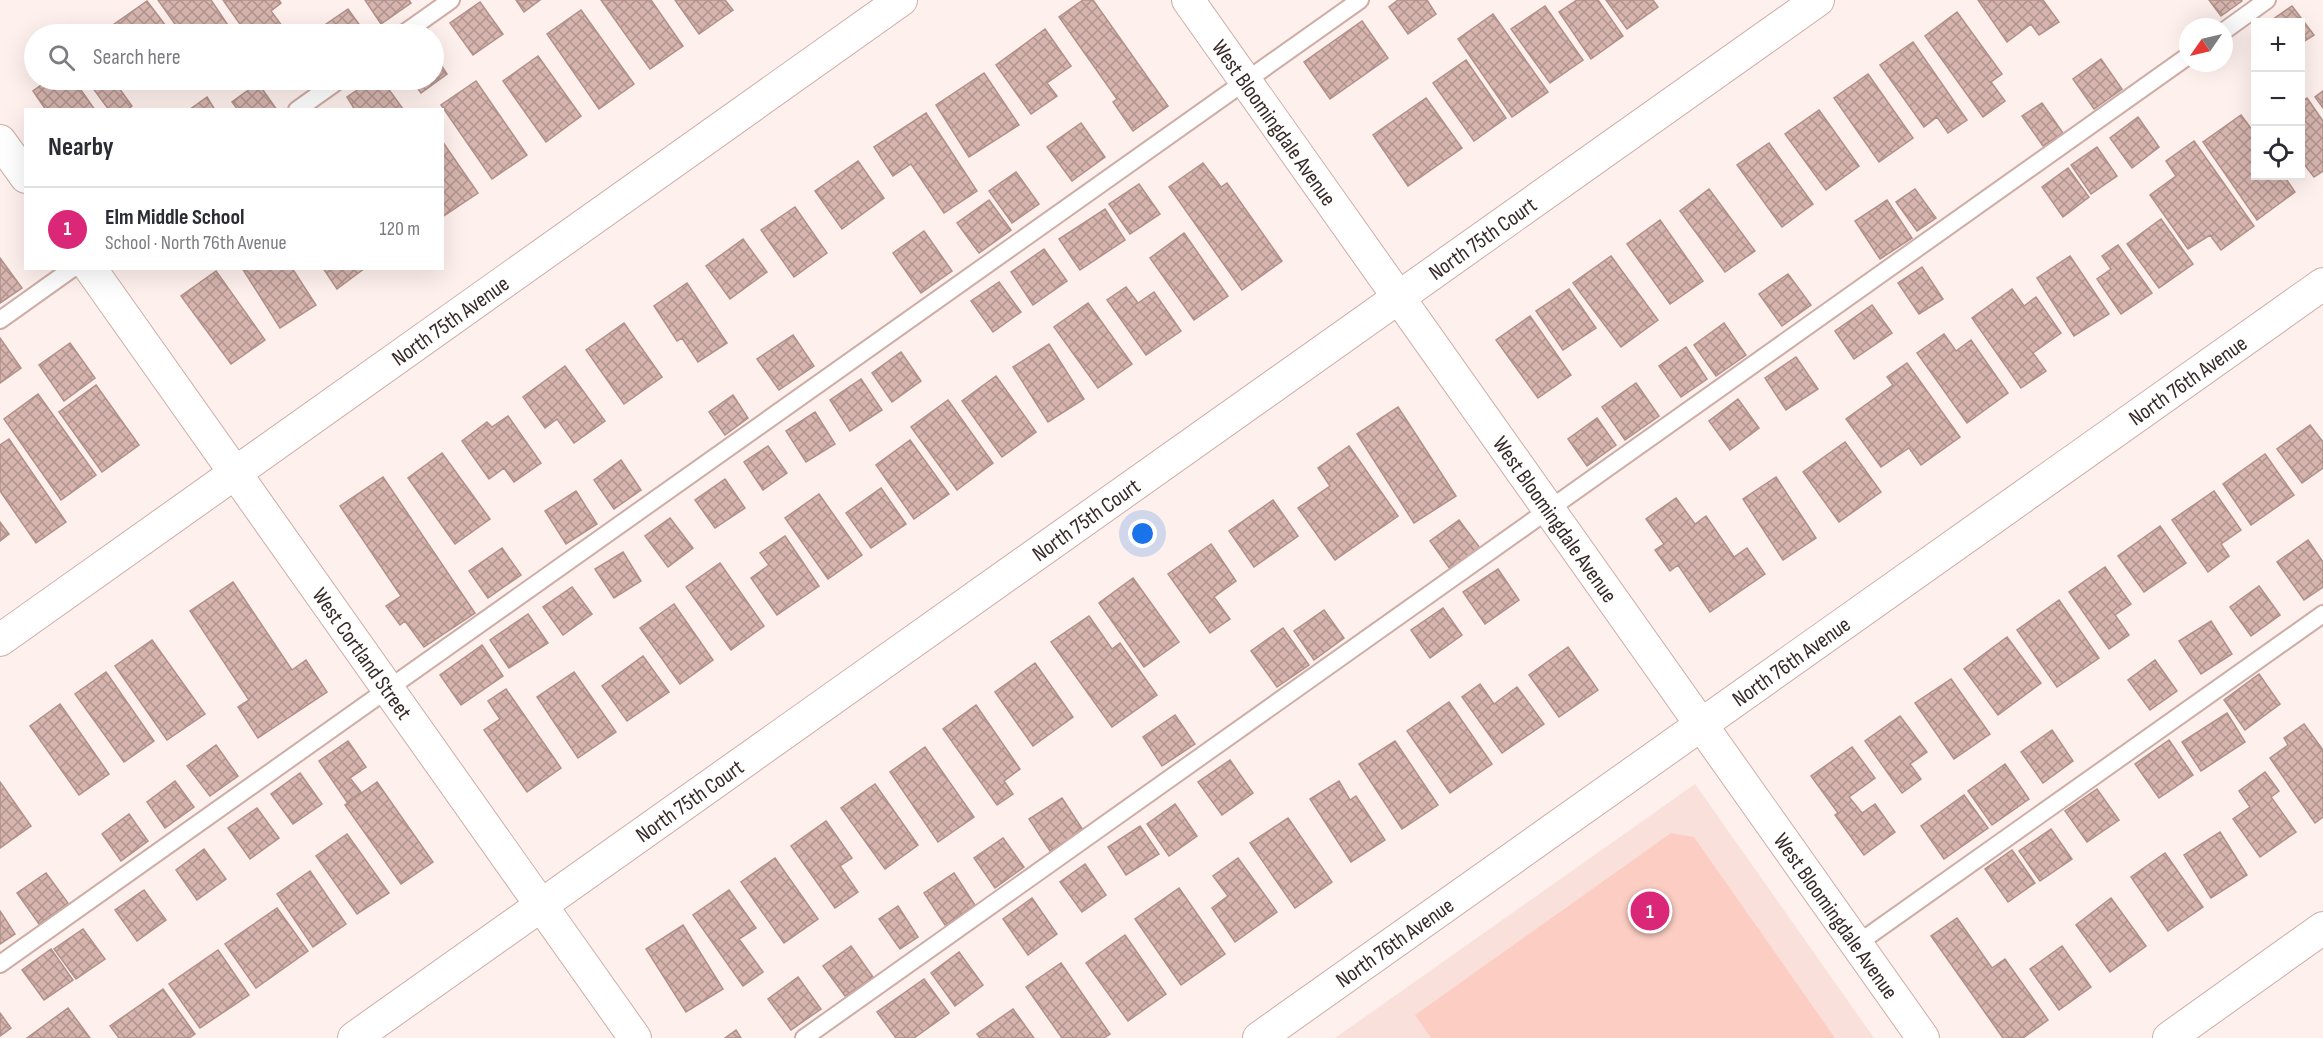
<!DOCTYPE html>
<html lang="en">
<head>
<meta charset="utf-8">
<style>
	:root { --surface:#fff; --page:#f2f2f3; --text:#2b2b33; --muted:#7c7c81; --line:#e1e1e2; --accent:#db2777 }
	body { margin:0; font-family:"Sofia Sans Condensed",sans-serif; background:var(--page); color:var(--text) }
	.controls { position:absolute; right:18px; top:18px; display:grid; overflow:hidden; border-radius:0px; box-shadow:0 6px 24px #0002 }
	.controls button { width:54px; height:54px; display:grid; place-items:center; padding:0; border:0; border-bottom:2px solid var(--line); background:var(--surface); color:var(--text); font:30px sans-serif }
	.compass { position:absolute; left:2179px; top:18px; width:54px; height:54px; border-radius:50%; background:var(--surface); box-shadow:0 6px 24px #0002; rotate:236deg }
	.you { position:absolute; left:1143px; top:534px; width:21px; height:21px; margin:-15px; border:4px solid #fff; border-radius:50%; background:#1a73e8; box-shadow:0 0 0 9px #1a73e833 }
	.badge { display:grid; place-items:center; width:39px; height:39px; border-radius:50%; background:var(--accent); color:#fff; font-size:20px; font-weight:700 }
	.pin { position:absolute; translate:-50% -50%; border:3px solid #fff; box-shadow:0 2px 6px #0006 }
	.list { margin:0; padding:0; list-style:none }
	h2 { display:flex; justify-content:space-between; align-items:center; height:78px; margin:0; padding:0 24px; font-size:26px }
	h2 small { font-size:20px; font-weight:400; color:var(--muted) }
	.list li { display:grid; grid-template-columns:39px 1fr auto; gap:18px; align-items:center; box-sizing:border-box; height:84px; padding:0 24px; border-top:2px solid var(--line) }
	.list b { display:block; font-size:22px; white-space:nowrap }
	.list p { margin:0; font-size:20px; white-space:nowrap; color:var(--muted) }
	.list em { font-size:20px; font-style:normal; color:var(--muted) }
	.icon { flex:none; width:33px; height:33px; fill:none; stroke:currentColor; stroke-width:2; stroke-linecap:round; stroke-linejoin:round }
	.map { position:relative; flex:none; width:2323px; height:1038px; overflow:hidden }
	.search { position:absolute; background:var(--surface); box-shadow:0 6px 24px #0002; left:24px; top:24px; width:420px; height:66px; display:flex; align-items:center; gap:15px; box-sizing:border-box; padding:0 21px; border-radius:33px; color:var(--muted); font-size:22px }
	.panel { position:absolute; background:var(--surface); box-shadow:0 6px 24px #0002; left:24px; top:108px; width:420px; height:162px; border-radius:0px }
	.map>svg:first-child { display:block }
	.built { fill:#fae0da }
	.green { fill:#fccec3 }
	.building { fill:url(#building-cross-hatch); stroke:#b19189; stroke-width:1.5 }
	.lines { fill:none; stroke-linecap:round; stroke-linejoin:round }
	.lane-casing { stroke:#ceada6; stroke-width:20 }
	.street-casing { stroke:#ceada6; stroke-width:34 }
	.lane { stroke:#fff; stroke-width:16 }
	.street { stroke:#fff; stroke-width:32 }
	.labels { text-anchor:middle; stroke-width:4.5; stroke-linejoin:round; paint-order:stroke }
	.street-label { font-size:22px; fill:#372a27; stroke:#fff }
</style>
</head>
<body>
<div class="map">
<svg width="2323" height="1038" viewBox="0 0 2323 1038">
	<defs>
		<pattern id="building-cross-hatch" width="8" height="8" patternUnits="userSpaceOnUse" patternTransform="scale(1.5)"><rect width="8" height="8" fill="#d7b5ae"/><path d="M0 0l8 8M0 8l8-8" fill="none" stroke="#af938e"/></pattern>
	</defs>
	<rect width="100%" height="100%" fill="#fef0ed"/>
	<path class="built" d="M1695,784L1874,1038H1335Z"/>
	<path class="green" d="M1671,833L1694,837L1835,1038H1431L1415,1015Z"/>
	<path class="building" d="M158,0H211L232,31L228,34H182Z
		M223,0H279L281,3L271,11L288,34H247Z
		M365,0H409L411,3L381,24Z
		M516,0H540L524,12Z
		M601,0H651L683,46L650,69Z
		M675,0H725L733,10L699,34Z
		M1083,0H1093L1168,106L1133,131L1113,102L1117,99L1059,17Z
		M1398,0H1427L1436,14L1408,34L1389,7Z
		M1577,0H1598L1623,36L1591,59L1559,12Z
		M1606,0H1653L1658,7L1627,29Z
		M1978,0H2043L2059,22L2039,35L2031,24L2007,42Z
		M2209,0H2241L2242,1L2221,16Z
		M147,1L172,34H120L113,25Z
		M480,2L503,34L473,55L450,23Z
		M1545,6L1583,60L1550,83L1511,29Z
		M2292,6L2314,35L2300,44V22H2269Z
		M348,9L366,34H323L319,29Z
		M581,10L634,84L599,109L547,34Z
		M1957,12L2002,74L1991,82L2005,101L1983,117L1925,36Z
		M1493,14L1548,92L1512,117L1458,39Z
		M1362,21L1388,58L1330,99L1304,62Z
		M1045,29L1071,66L1047,83L1057,96L1031,114L996,65Z
		M1913,42L1967,120L1948,133L1937,117L1924,127L1880,65Z
		M434,54L447,74L421,93L411,80H434Z
		M538,56L581,116L546,142L503,81Z
		M2101,59L2122,89L2094,109L2073,79Z
		M1466,60L1506,118L1474,141L1433,83Z
		M984,73L1019,125L969,157L936,105Z
		M1868,74L1913,138L1879,162L1834,98Z
		M48,80H74L95,110H46L33,91Z
		M87,80H115L114,81L132,106L127,110H109Z
		M372,80H382L403,109L355,110L347,97Z
		M476,81L527,155L492,179L441,105Z
		M258,83L277,110H238L232,102Z
		M2323,91V108L2315,97Z
		M207,97L215,110H189Z
		M1426,98L1462,148L1408,186L1373,135Z
		M2307,98L2323,121V171L2314,177L2300,159V103Z
		M2042,103L2063,133L2043,146L2022,116Z
		M1819,110L1859,166L1826,190L1785,134Z
		M926,113L977,191L944,213L911,164L893,176L874,147Z
		M2241,115L2256,135V176H2284L2295,192L2257,220L2203,142Z
		M2138,117L2159,147L2132,168L2110,138Z
		M1081,123L1105,157L1072,181L1047,147Z
		M442,141L478,193L442,217Z
		M2194,141L2254,226L2221,250L2210,235L2188,249L2150,195L2176,176L2166,161Z
		M1769,143L1813,204L1782,227L1737,165Z
		M2097,147L2117,176L2091,194L2071,165Z
		M858,161L884,198L842,229L815,191Z
		M1203,163L1221,187L1227,183L1282,261L1242,290L1169,187Z
		M2068,168L2089,197L2063,217L2042,187Z
		M1016,172L1039,204L1012,223L989,191Z
		M1139,184L1160,214L1130,234L1109,204Z
		M1709,189L1755,251L1725,272L1680,211Z
		M1915,189L1936,218L1917,231L1896,202Z
		M989,200L1011,230L979,253L957,223Z
		M1887,200L1912,238L1880,259L1855,221Z
		M795,207L827,253L794,277L761,230Z
		M1105,209L1125,240L1080,270L1059,239Z
		M2161,219L2193,264L2159,288L2127,244Z
		M1660,220L1703,281L1670,304L1627,244Z
		M924,231L952,271L921,293L893,253Z
		M1184,233L1228,296L1194,320L1150,258Z
		M743,239L767,272L730,299L706,266Z
		M2118,245L2152,293L2121,314L2097,279L2111,269L2102,256Z
		M1044,249L1067,281L1033,305L1011,272Z
		M1611,256L1658,320L1621,347L1573,283Z
		M2070,256L2109,314L2074,336L2037,278Z
		M0,258L22,288L0,303Z
		M1922,267L1943,299L1919,314L1898,283Z
		M242,268H292L316,305L280,328Z
		M323,268H365L337,289Z
		M216,271L265,340L231,364L181,296Z
		M1788,274L1811,305L1782,326L1759,294Z
		M999,282L1021,312L993,332L971,301Z
		M687,283L727,343L698,362L682,338L677,341L654,306Z
		M1126,287L1138,303L1154,292L1181,331L1146,355L1107,300Z
		M1569,289L1596,328L1563,350L1536,311Z
		M2012,289L2024,306L2036,297L2061,333L2033,353L2046,371L2021,388L1972,318Z
		M1088,303L1132,364L1098,388L1054,327Z
		M1872,305L1892,333L1854,359L1835,331Z
		M1530,316L1571,375L1538,398L1496,340Z
		M624,323L662,377L624,404L586,350Z
		M1724,323L1746,355L1716,376L1694,345Z
		M1944,334L1956,351L1971,340L2008,393L1967,423L1917,353Z
		M793,335L814,366L779,390L757,359Z
		M0,338L21,368L0,383Z
		M70,343L95,378L64,401L39,365Z
		M1049,344L1084,399L1048,422L1013,367Z
		M1686,347L1707,379L1681,397L1659,366Z
		M901,352L921,381L892,402L872,373Z
		M1796,357L1818,389L1786,410L1765,378Z
		M1907,363L1960,437L1921,465L1909,448L1881,467L1846,419L1893,385L1887,377Z
		M565,366L605,421L574,443L557,419L545,428L523,397Z
		M996,376L1036,432L1002,457L962,401Z
		M861,379L882,410L850,431L830,400Z
		M1636,383L1659,416L1625,440L1602,407Z
		M96,385L139,445L102,472L59,412Z
		M38,394L96,475L61,500L4,419Z
		M733,395L748,418L725,435L709,412Z
		M1738,399L1759,428L1730,450L1709,421Z
		M948,400L993,463L957,490L911,427Z
		M1398,407L1456,496L1414,523L1357,434Z
		M815,412L835,444L806,462L786,431Z
		M508,416L541,463L514,482L504,468L489,479L462,441L487,422L492,427Z
		M1597,418L1616,445L1587,466L1568,439Z
		M2310,425L2323,442V468L2302,483L2277,449Z
		M9,439L66,522L36,543L0,491V445Z
		M910,440L949,494L914,519L876,465Z
		M1845,442L1881,492L1839,522L1803,472Z
		M768,446L787,473L763,490L744,462Z
		M1349,446L1398,516L1335,560L1298,508L1330,486L1318,468Z
		M442,453L490,519L455,544L408,478Z
		M2265,454L2294,495L2251,525L2223,484Z
		M621,460L641,490L614,509L594,480Z
		M383,477L475,613L424,647L405,621L400,625L386,606L401,596L340,506Z
		M1776,477L1816,538L1783,560L1743,499Z
		M725,479L745,508L715,528L695,500Z
		M881,488L906,524L871,548L846,513Z
		M576,491L597,524L566,544L545,511Z
		M2214,491L2241,530L2221,544L2229,556L2208,572L2172,520Z
		M819,494L862,555L828,579L785,518Z
		M1676,498L1695,524L1706,516L1734,557L1747,548L1765,574L1710,612L1678,565L1670,571L1655,550L1664,544L1646,519Z
		M1273,500L1298,536L1254,567L1229,531Z
		M670,518L693,548L668,567L645,536Z
		M1459,520L1480,548L1450,569L1430,541Z
		M0,522L9,534L0,541Z
		M2160,526L2186,563L2144,592L2118,556Z
		M785,536L819,586L777,615L751,578L769,565L760,553Z
		M2308,540L2323,562V587L2304,600L2277,562Z
		M1211,544L1236,581L1214,597L1230,619L1210,633L1168,574Z
		M502,548L521,575L488,598L469,571Z
		M623,552L641,581L614,598L595,569Z
		M720,563L764,626L731,650L686,587Z
		M2105,567L2131,604L2115,615L2129,635L2109,649L2069,592Z
		M1498,569L1519,600L1485,624L1463,592Z
		M1133,578L1179,642L1144,667L1099,603Z
		M233,582L292,670L306,660L327,692L258,738L238,707L249,700L190,611Z
		M2259,586L2280,615L2251,636L2230,607Z
		M572,587L592,614L563,635L543,607Z
		M2059,600L2099,658L2057,687L2017,630Z
		M674,604L713,660L680,684L640,628Z
		M1443,608L1462,635L1430,658L1411,630Z
		M1324,610L1344,638L1314,660L1294,631Z
		M528,614L548,643L509,668L490,640Z
		M1089,616L1112,649L1120,643L1157,695L1112,727L1051,642Z
		M2211,621L2232,654L2201,674L2179,641Z
		M1283,628L1309,665L1277,687L1251,651Z
		M2007,637L2041,683L1998,715L1964,669Z
		M152,640L205,714L167,740L115,666Z
		M482,645L503,676L461,705L440,675Z
		M1568,647L1598,690L1559,717L1529,675Z
		M643,656L669,692L627,721L602,686Z
		M2155,660L2177,691L2150,710L2128,680Z
		M1035,663L1073,717L1033,746L995,692Z
		M106,672L154,741L124,762L75,694Z
		M574,672L616,732L578,758L537,697Z
		M2259,674L2280,704L2245,730L2224,700Z
		M1951,679L1990,734L1954,759L1915,703Z
		M1480,684L1494,704L1517,687L1544,724L1502,753L1462,697Z
		M506,689L561,768L527,792L484,730L500,719L488,701Z
		M1449,702L1492,764L1450,793L1407,731Z
		M60,704L109,774L79,795L30,726Z
		M976,705L1020,769L1004,781L1013,794L997,805L943,729Z
		M2227,713L2245,742L2201,771L2182,742Z
		M1175,715L1195,744L1162,766L1143,737Z
		M1900,716L1927,752L1910,764L1921,779L1902,793L1865,741Z
		M2304,724L2323,750V817L2315,823L2270,758L2288,745L2284,738Z
		M2052,730L2073,761L2043,783L2021,752Z
		M2169,740L2193,775L2159,798L2135,764Z
		M348,741L366,767L350,778L361,792L347,802L319,761Z
		M1395,741L1438,805L1402,829L1359,764Z
		M216,745L238,776L210,796L187,766Z
		M925,747L974,817L938,842L890,772Z
		M1852,747L1875,778L1849,797L1862,813L1875,804L1895,832L1864,855L1835,815L1838,813L1811,776Z
		M1230,760L1253,793L1222,815L1198,782Z
		M2005,764L2029,799L1992,825L1968,791Z
		M2265,772L2279,791L2271,797L2296,832L2260,857L2233,819L2250,807L2239,791Z
		M300,773L322,804L293,824L271,794Z
		M175,781L194,807L165,828L147,802Z
		M1339,781L1350,800L1356,796L1385,840L1351,862L1310,799Z
		M0,782L31,826L0,848Z
		M377,782L433,862L401,884L345,805Z
		M875,784L918,845L885,869L841,808Z
		M2097,789L2119,820L2087,842L2065,811Z
		M1964,795L1988,828L1944,859L1921,826Z
		M1062,798L1083,830L1050,851L1029,819Z
		M1175,804L1197,836L1169,856L1147,824Z
		M257,808L279,838L250,859L228,828Z
		M129,814L148,841L121,861L102,834Z
		M1288,818L1332,882L1295,908L1250,843Z
		M826,821L852,858L840,866L858,892L835,908L791,846Z
		M1140,826L1159,854L1126,875L1108,847Z
		M2051,829L2072,859L2040,881L2019,851Z
		M2220,832L2247,875L2211,898L2184,855Z
		M347,834L389,893L357,914L316,856Z
		M1003,838L1024,867L995,888L974,858Z
		M204,849L226,879L197,900L176,870Z
		M2012,850L2035,883L2008,902L1985,869Z
		M2165,853L2203,907L2168,931L2131,877Z
		M775,858L818,919L784,943L741,882Z
		M1238,858L1277,912L1235,942L1212,908L1228,896L1213,876Z
		M1085,864L1106,895L1082,912L1060,882Z
		M310,871L346,924L313,947L277,894Z
		M46,873L68,903L39,924L17,893Z
		M954,873L975,905L945,925L924,893Z
		M1179,888L1225,954L1181,985L1135,919Z
		M144,890L166,920L137,941L115,910Z
		M729,890L756,928L739,939L763,972L743,986L693,915Z
		M1032,898L1057,934L1028,955L1003,919Z
		M2111,898L2146,946L2110,972L2076,925Z
		M898,906L918,937L900,949L879,919Z
		M277,908L308,951L256,988L225,944Z
		M0,911L15,934L0,944Z
		M1957,918L1992,968L2005,959L2048,1020L2023,1038H2003L1931,936Z
		M683,925L723,989L686,1012L646,949Z
		M83,929L105,959L76,979L54,949Z
		M1125,935L1166,994L1128,1021L1086,963Z
		M851,946L873,977L845,996L823,966Z
		M2062,946L2091,987L2059,1010L2030,969Z
		M51,949L73,980L44,1000L22,970Z
		M218,950L249,995L200,1028L169,984Z
		M959,952L983,985L955,1006L931,973Z
		M1061,963L1110,1034L1104,1038H1062L1026,987Z
		M798,977L821,1009L791,1030L768,999Z
		M924,979L949,1013L914,1038H896L877,1012Z
		M163,989L195,1034L189,1038H119L110,1026Z
		M68,1008L90,1038H27Z
		M1013,1009L1034,1038H980L977,1034Z
		M0,1013L11,1028L0,1036Z
		M736,1030L741,1038H725Z"/>
	<g class="lines">
		<defs>
			<path id="lane" d="M2224,31L2267,0
				M403,34L451,0
				M297,110L339,80
				M0,320L73,268
				M1857,944L2323,614
				M0,964L1360,0
				M804,1038L2188,56"/>
			<g id="street">
				<path id="s1" d="M1188,0L1923,1038"/>
				<path d="M0,141L26,177"/>
				<path id="s2" d="M90,268L635,1038"/>
				<path id="s3" d="M0,640L901,0"/>
				<path id="s4" d="M354,1038L1818,0"/>
				<path id="s5" d="M1259,1038L2323,284"/>
				<path d="M2169,1038L2323,928"/>
			</g>
		</defs>
		<use href="#lane" class="lane-casing"/>
		<use href="#street" class="street-casing"/>
		<use href="#lane" class="lane"/>
		<use href="#street" class="street"/>
	</g>
	<g class="labels">
		<g class="street-label">
			<text dy="8" stroke="none"><textPath href="#s1" startOffset="150">West Bloomingdale Avenue</textPath></text>
			<text dy="8" stroke="none"><textPath href="#s4" startOffset="1383">North 75th Court</textPath></text>
			<text dy="8" stroke="none"><textPath href="#s3" startOffset="552">North 75th Avenue</textPath></text>
			<text dy="8" stroke="none"><textPath href="#s5" startOffset="1138">North 76th Avenue</textPath></text>
			<text dy="8" stroke="none"><textPath href="#s4" startOffset="897">North 75th Court</textPath></text>
			<text dy="8" stroke="none"><textPath href="#s1" startOffset="636">West Bloomingdale Avenue</textPath></text>
			<text dy="8" stroke="none"><textPath href="#s2" startOffset="472">West Cortland Street</textPath></text>
			<text dy="8" stroke="none"><textPath href="#s5" startOffset="652">North 76th Avenue</textPath></text>
			<text dy="8" stroke="none"><textPath href="#s4" startOffset="411">North 75th Court</textPath></text>
			<text dy="8" stroke="none"><textPath href="#s1" startOffset="1122">West Bloomingdale Avenue</textPath></text>
			<text dy="8" stroke="none"><textPath href="#s5" startOffset="166">North 76th Avenue</textPath></text>
		</g>
	</g>
</svg>
<div class="controls">
<button>+</button>
<button>−</button>
<button><svg class="icon" aria-label="locate" viewBox="0 0 24 24"><circle cx="12" cy="12" r="6"/><path d="M12 2v4M12 18v4M2 12h4M18 12h4"/></svg></button>
</div>
<svg class="compass" viewBox="-18 -18 36 36"><path d="M0-13l5 13h-10z" fill="#e53935"/><path d="M0 13l5-13h-10z" fill="#7c7c81"/></svg>
<div class="you"></div>
<div class="pin badge" style="left:1650px;top:911px">1</div>
<div class="search"><svg class="icon" aria-label="search" viewBox="0 0 24 24"><circle cx="10" cy="10" r="6"/><path d="M15 15l6 6"/></svg>Search here</div>
<section class="panel">
<h2>Nearby<small></small></h2>
<ul class="list">
<li><span class="badge">1</span><div><b>Elm Middle School</b><p>School · North 76th Avenue</p></div><em>120 m</em></li>
</ul>
</section>
</div>
</body>
</html>
